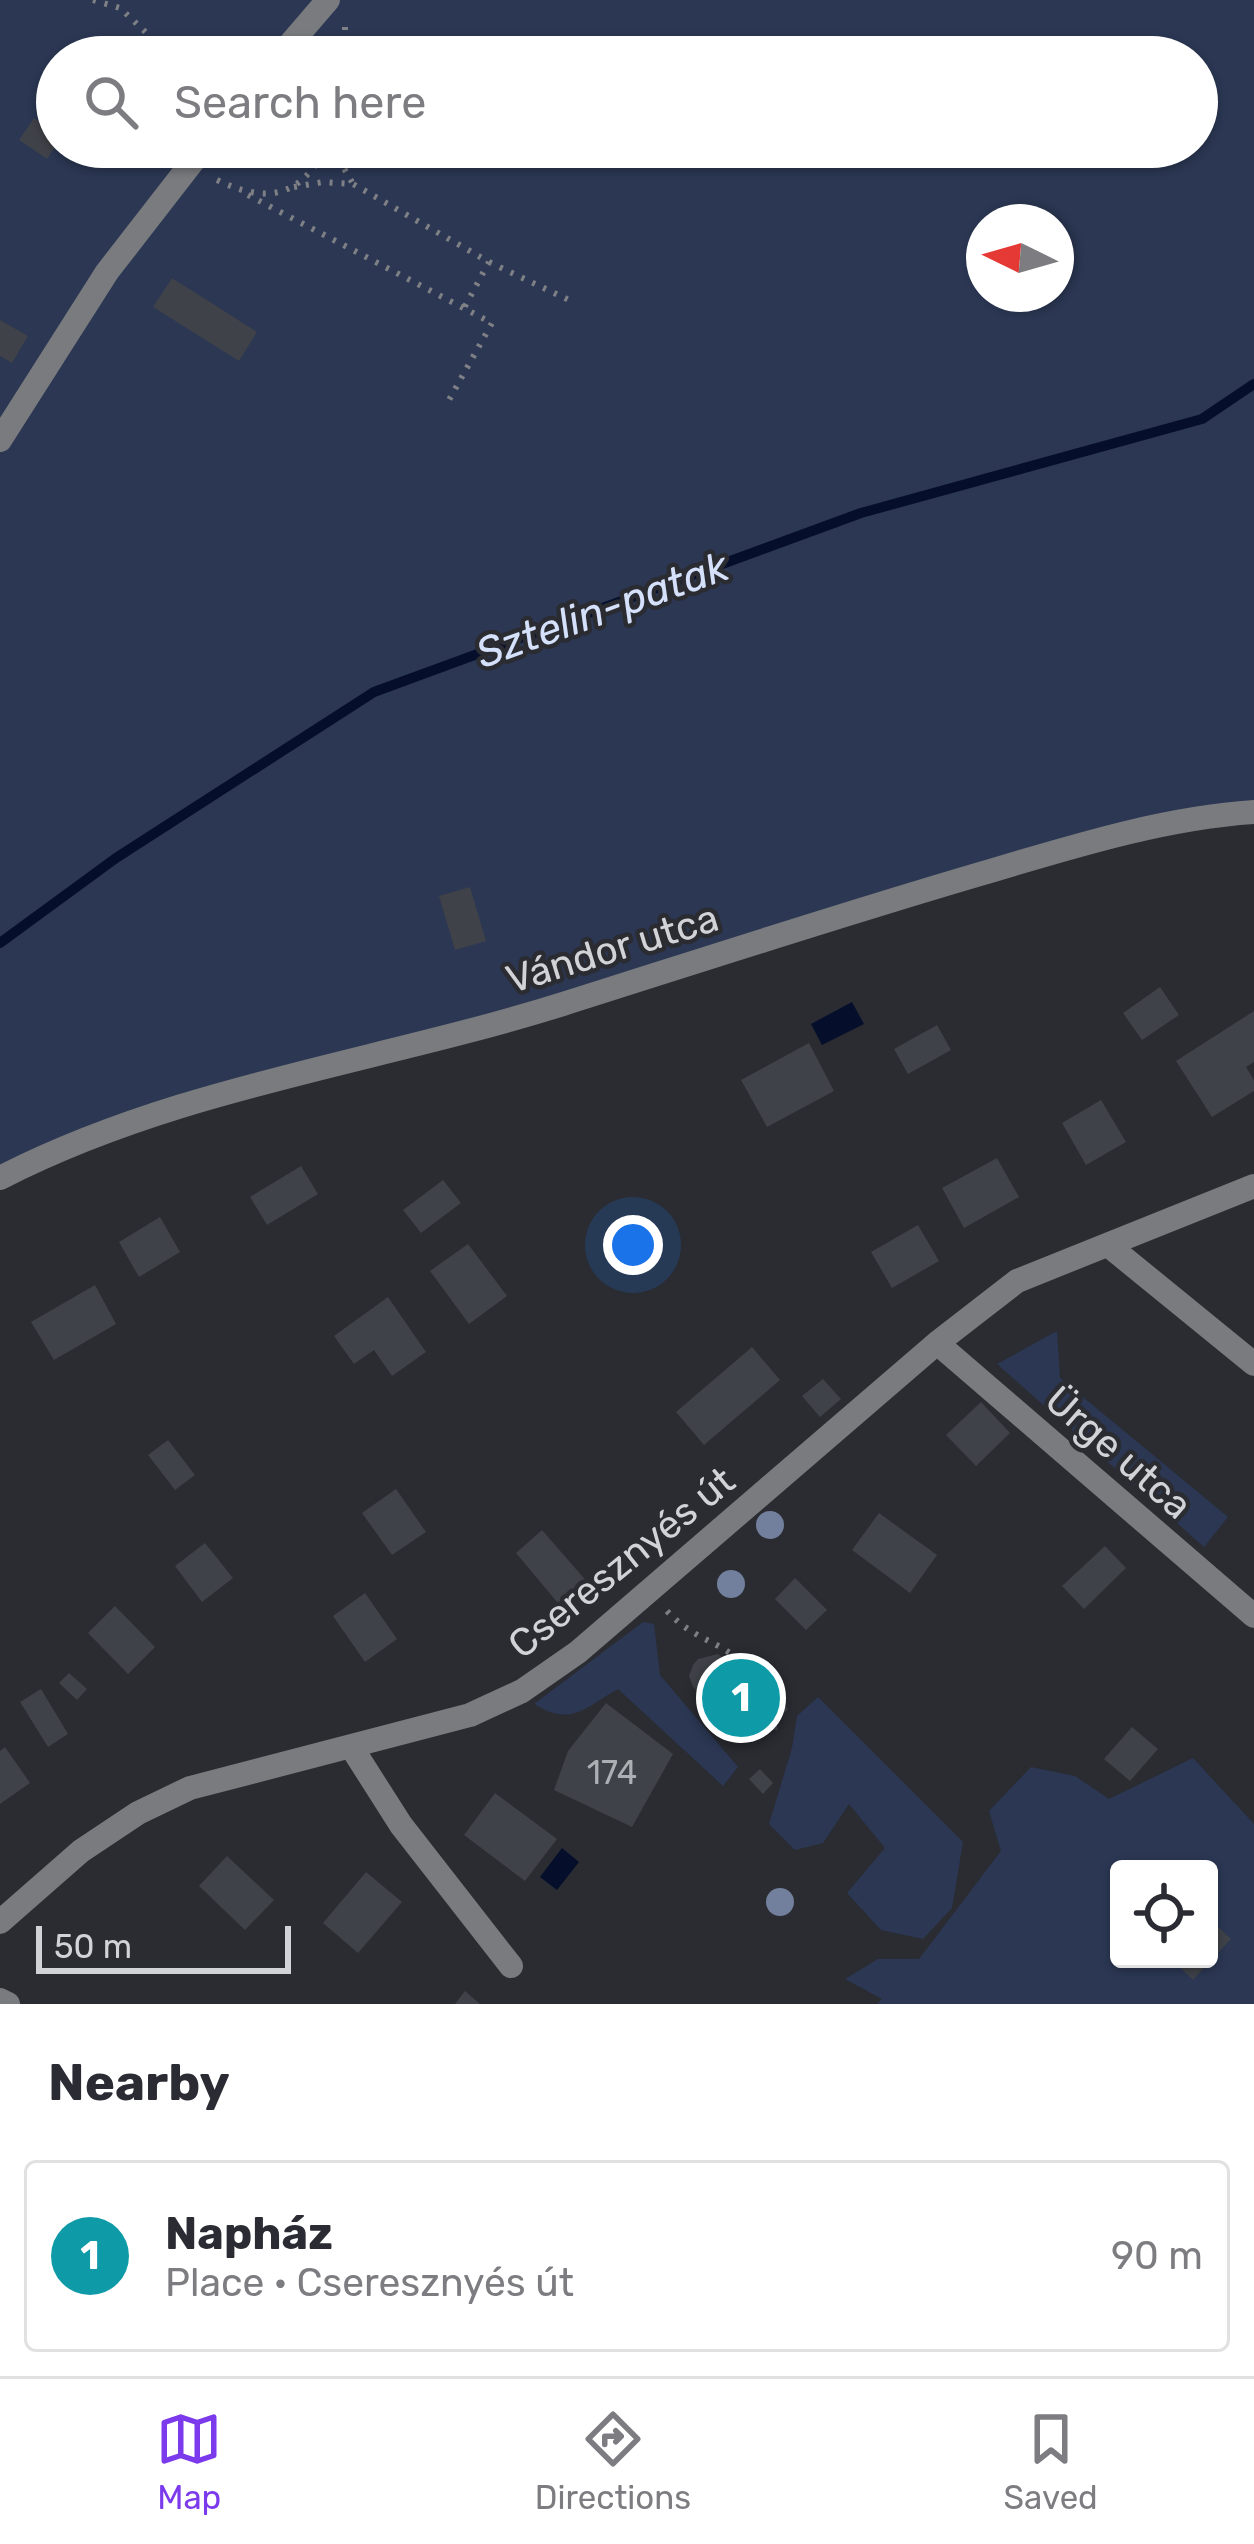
<!DOCTYPE html>
<html lang="en">
<head>
<meta charset="utf-8">
<style>
	:root { --surface:#fff; --page:#f7f7f7; --text:#2b2b33; --muted:#7c7c81; --line:#e1e1e2; --accent:#7c3aed }
	body { margin:0; font-family:Rubik,sans-serif; background:var(--page); color:var(--text) }
	.controls { position:absolute; right:36px; bottom:36px; display:grid; overflow:hidden; border-radius:12px; box-shadow:0 3px 9px #0004 }
	.controls button { width:108px; height:108px; display:grid; place-items:center; padding:0; border:0; border-bottom:3px solid var(--line); background:var(--surface); color:var(--text); font:60px sans-serif }
	.compass { position:absolute; left:966px; top:204px; width:108px; height:108px; border-radius:50%; background:var(--surface); box-shadow:0 3px 9px #0004; rotate:275deg }
	.scale { position:absolute; left:36px; bottom:30px; width:255px; box-sizing:border-box; padding-left:12px; border:6px solid #d1d3d7; border-top:0; font-size:33px; line-height:42px; white-space:nowrap; color:#d1d3d7; -webkit-text-stroke:9px #2a2c32; paint-order:stroke }
	.you { position:absolute; left:633px; top:1245px; width:42px; height:42px; margin:-30px; border:9px solid #fff; border-radius:50%; background:#1a73e8; box-shadow:0 0 0 18px #1a73e833 }
	.badge { display:grid; place-items:center; width:78px; height:78px; border-radius:50%; background:var(--accent); color:#fff; font-size:39px; font-weight:700 }
	.pin { position:absolute; translate:-50% -50%; border:6px solid #fff; box-shadow:0 3px 12px #0006 }
	.list { margin:0; padding:0; list-style:none }
	h2 { display:flex; justify-content:space-between; align-items:center; height:156px; margin:0; padding:0 48px; font-size:51px }
	h2 small { font-size:39px; font-weight:400; color:var(--muted) }
	.list li { display:grid; grid-template-columns:78px 1fr auto; gap:36px; align-items:center; box-sizing:border-box; height:192px; margin:0 24px 24px; padding:0 24px; border:3px solid var(--line); border-radius:12px }
	.list b { display:block; font-size:45px; white-space:nowrap }
	.list p { margin:0; font-size:39px; white-space:nowrap; color:var(--muted) }
	.list em { font-size:39px; font-style:normal; color:var(--muted) }
	.icon { flex:none; width:66px; height:66px; fill:none; stroke:currentColor; stroke-width:2; stroke-linecap:round; stroke-linejoin:round }
	.map { position:relative; flex:none; width:1254px; height:2004px; overflow:hidden }
	.search { position:absolute; background:var(--surface); box-shadow:0 3px 9px #0004; left:36px; right:36px; top:36px; height:132px; display:flex; align-items:center; gap:30px; box-sizing:border-box; padding:0 42px; border-radius:66px; color:var(--muted); font-size:45px }
	.sheet { height:372px; background:var(--surface) }
	nav { display:flex; justify-content:space-around; align-items:center; box-sizing:border-box; height:168px; border-top:3px solid var(--line); background:var(--surface); font-size:33px; color:var(--muted) }
	nav a { display:grid; justify-items:center; gap:6px }
	nav .on { color:var(--accent) }
	.map>svg:first-child { display:block }
	.green { fill:#2b3753; fill-rule:evenodd }
	.water { fill:#050f2c }
	.lines { fill:none; stroke-linecap:round; stroke-linejoin:round }
	.stream { stroke:#050f2c; stroke-width:10 }
	.building { fill:#3f4248 }
	.path { stroke:#7e8085; stroke-width:6; stroke-dasharray:3 9; stroke-linecap:butt }
	.minor { stroke:#797b7e; stroke-width:24 }
	.tree { fill:#73809d }
	.labels { text-anchor:middle; stroke-width:9; stroke-linejoin:round; paint-order:stroke }
	.number-label { font-size:33px; fill:#acafb3 }
	.street-label { font-size:39px; fill:#d1d3d7; stroke:#2a2c32 }
	.water-label { font-size:42px; font-style:italic; fill:#d5e1fa; stroke:#2a2c32 }
</style>
</head>
<body>
<div class="map">
<svg width="1254" height="2004" viewBox="0 0 1254 2004">
	<rect width="100%" height="100%" fill="#2a2c32"/>
	<path class="green" d="M0,0H1254V812L1224,814L279,1077L0,1178ZM57,57H1197V147H57ZM984,222H1056V294H984Z
		M1057,1331L1060,1378L1228,1517L1204,1547L997,1364Z
		M643,1622L654,1624L660,1675L738,1767L723,1786L618,1689C584,1708 572,1727 534,1704Z
		M818,1697L963,1842L952,1908L923,1939L881,1930L847,1893L885,1848L849,1804L823,1843L795,1850L769,1824L792,1748L797,1716Z
		M1193,1758L1254,1824V2004H877L882,1999L845,1979L878,1959H919L1001,1851L989,1811L1031,1767L1075,1776L1109,1799ZM1119,1869H1209V1959H1119Z"/>
	<path class="water" d="M852,1002L864,1024L822,1045L811,1024Z
		M562,1848L579,1862L557,1890L540,1877Z"/>
	<g class="lines">
		<path class="stream" d="M0,943L116,858L374,692L861,513L1202,419L1254,384"/>
	</g>
	<path class="building" d="M34,118L57,134V144L47,159L19,140Z
		M172,278L257,332L239,361L153,307Z
		M0,320L28,336L12,363L0,356Z
		M470,887L486,941L455,950L439,896Z
		M1160,987L1179,1015L1142,1040L1123,1013Z
		M1254,1011V1062L1246,1067L1254,1080V1091L1212,1117L1176,1061Z
		M937,1025L951,1050L908,1074L894,1049Z
		M809,1043L834,1091L767,1127L741,1080Z
		M1101,1100L1126,1142L1086,1165L1062,1123Z
		M997,1158L1019,1197L964,1228L942,1188Z
		M301,1166L318,1194L267,1225L250,1197Z
		M443,1180L461,1203L421,1233L403,1210Z
		M160,1217L180,1252L139,1277L119,1242Z
		M918,1225L939,1261L892,1288L871,1252Z
		M468,1244L507,1296L469,1324L430,1271Z
		M95,1285L116,1324L54,1360L31,1322Z
		M388,1297L426,1352L392,1376L374,1350L354,1364L334,1336Z
		M752,1347L780,1380L704,1445L676,1412Z
		M823,1379L841,1399L820,1417L802,1396Z
		M981,1402L1010,1433L976,1466L946,1435Z
		M168,1440L195,1475L175,1490L148,1455Z
		M396,1489L426,1532L392,1555L362,1513Z
		M879,1513L937,1555L910,1593L852,1550Z
		M542,1530L589,1584L562,1608L516,1553Z
		M205,1543L233,1578L202,1602L175,1566Z
		M1105,1546L1126,1568L1084,1609L1062,1586Z
		M795,1578L827,1610L806,1630L775,1599Z
		M365,1593L397,1639L365,1662L333,1616Z
		M115,1606L155,1647L128,1674L88,1633Z
		M718,1654L738,1669L751,1667L760,1674L757,1678L788,1709L776,1721L778,1730H767L750,1743L693,1687L689,1676L693,1665L698,1659Z
		M69,1673L87,1689L77,1700L59,1683Z
		M41,1689L68,1734L48,1747L20,1702Z
		M606,1703L673,1754L632,1827L554,1790L568,1751Z
		M1132,1727L1158,1749L1130,1781L1104,1759Z
		M5,1747L30,1783L0,1804V1751Z
		M760,1769L773,1783L763,1794L749,1779Z
		M495,1793L557,1839L525,1881L464,1835Z
		M227,1856L274,1900L245,1930L199,1886Z
		M366,1872L402,1902L358,1953L323,1923Z
		M1209,1918L1231,1939L1193,1980L1171,1959H1209Z
		M465,1991L480,2004H455Z"/>
	<g class="lines">
		<path class="path" d="M93,0L120,8L172,57
			M345,27V57
			M336,147L338,158L353,184
			M217,180C267,204 299,198 327,147
			M294,187L323,182L353,184L489,262L464,308
			M248,195L492,323L449,400
			M489,262L571,301
			M667,1611C693,1639 714,1639 739,1660"/>
		<path class="minor" d="M279,57L328,0
			M0,440L107,272L204,147
			M0,1178C177,1087 375,1063 563,1004C702,960 840,915 980,874C1068,848 1162,818 1254,812
			M1108,1245L1254,1364
			M937,1343L1254,1616
			M352,1748L401,1825L511,1966
			M0,1922L81,1851L138,1813L190,1788L470,1715L522,1691L578,1652L937,1343L1017,1281L1254,1186
			M0,2000L8,2004"/>
	</g>
	<g class="tree">
		<circle cx="770" cy="1525" r="14"/>
		<circle cx="731" cy="1584" r="14"/>
		<circle cx="780" cy="1902" r="14"/>
	</g>
	<g class="labels">
		<g class="number-label">
			<text x="612" y="1784">174</text>
		</g>
		<g class="street-label">
			<text transform="translate(612 948) rotate(-17)" y="14">Vándor utca</text>
			<text transform="translate(1119 1452) rotate(41)" y="14">Ürge utca</text>
			<text transform="translate(621 1562) rotate(-39)" y="14">Cseresznyés út</text>
		</g>
		<g class="water-label">
			<text transform="translate(602 609) rotate(-20)" y="15">Sztelin-patak</text>
		</g>
	</g>
</svg>
<div class="controls">
<button><svg class="icon" aria-label="locate" viewBox="0 0 24 24"><circle cx="12" cy="12" r="6"/><path d="M12 2v4M12 18v4M2 12h4M18 12h4"/></svg></button>
</div>
<svg class="compass" viewBox="-18 -18 36 36"><path d="M0-13l5 13h-10z" fill="#e53935"/><path d="M0 13l5-13h-10z" fill="#7c7c81"/></svg>
<div class="scale">50 m</div>
<div class="you"></div>
<div class="pin badge" style="left:741px;top:1698px;background:#0f9aa8">1</div>
<div class="search"><svg class="icon" aria-label="search" viewBox="0 0 24 24"><circle cx="10" cy="10" r="6"/><path d="M15 15l6 6"/></svg>Search here</div>
</div>
<section class="sheet">
<h2>Nearby<small></small></h2>
<ul class="list">
<li><span class="badge" style="background:#0f9aa8">1</span><div><b>Napház</b><p>Place · Cseresznyés út</p></div><em>90 m</em></li>
</ul>
</section>
<nav>
<a class="on"><svg class="icon" aria-label="map" viewBox="0 0 24 24"><path d="M3 6l6-2 6 2 6-2v14l-6 2-6-2-6 2zM9 4v14M15 6v14"/></svg>Map</a>
<a><svg class="icon" aria-label="directions" viewBox="0 0 24 24"><path d="M12 3l9 9-9 9-9-9zM9 14v-3h6M13 9l2 2-2 2"/></svg>Directions</a>
<a><svg class="icon" aria-label="saved" viewBox="0 0 24 24"><path d="M7 4h10v16l-5-4-5 4z"/></svg>Saved</a>
</nav>
</body>
</html>
